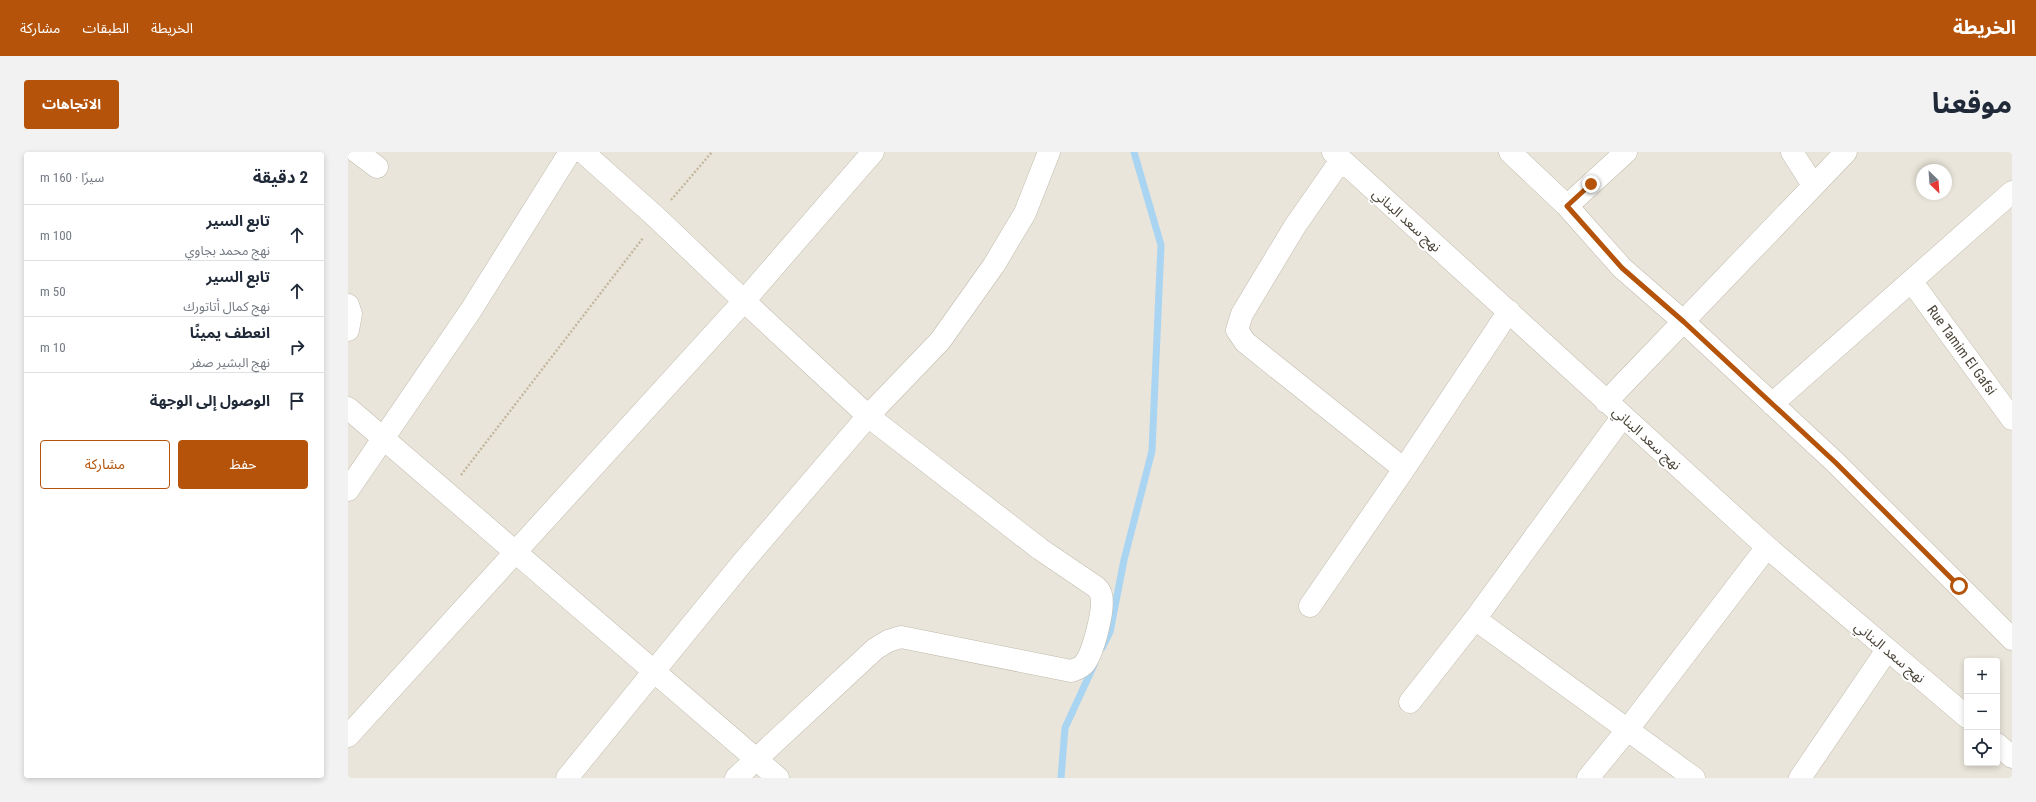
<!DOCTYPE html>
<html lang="ar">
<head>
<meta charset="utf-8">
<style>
	:root { --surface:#fff; --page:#f2f2f3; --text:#1f2937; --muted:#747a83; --line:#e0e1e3; --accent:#b45309 }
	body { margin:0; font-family:"Roboto Condensed","Noto Sans Arabic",sans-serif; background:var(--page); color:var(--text); direction:rtl }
	.controls { position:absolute; right:12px; bottom:12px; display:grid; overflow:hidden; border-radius:4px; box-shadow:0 2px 6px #0003 }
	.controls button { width:36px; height:36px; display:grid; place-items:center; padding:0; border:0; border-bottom:1px solid var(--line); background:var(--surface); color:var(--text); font:20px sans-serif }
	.compass { position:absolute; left:1568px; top:12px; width:36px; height:36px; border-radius:50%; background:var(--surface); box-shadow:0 2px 6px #0003; rotate:155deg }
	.stop { position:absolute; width:12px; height:12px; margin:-9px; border:3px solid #b45309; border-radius:50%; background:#fff }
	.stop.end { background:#b45309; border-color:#fff; box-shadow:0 1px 4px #0008 }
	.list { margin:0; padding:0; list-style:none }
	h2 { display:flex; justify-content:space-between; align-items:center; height:52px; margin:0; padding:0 16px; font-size:17px }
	h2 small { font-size:13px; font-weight:400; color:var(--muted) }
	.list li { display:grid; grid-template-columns:26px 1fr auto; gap:12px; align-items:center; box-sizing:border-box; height:56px; padding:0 16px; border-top:1px solid var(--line) }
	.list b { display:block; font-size:15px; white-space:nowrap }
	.list p { margin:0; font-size:13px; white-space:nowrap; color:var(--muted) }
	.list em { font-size:13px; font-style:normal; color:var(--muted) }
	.actions { display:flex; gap:8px; padding:12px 16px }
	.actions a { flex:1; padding:9px 0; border:1px solid var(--accent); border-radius:4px; text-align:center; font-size:14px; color:var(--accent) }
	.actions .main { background:var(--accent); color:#fff }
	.icon { flex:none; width:22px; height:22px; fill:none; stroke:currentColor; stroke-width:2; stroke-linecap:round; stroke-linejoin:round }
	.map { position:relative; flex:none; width:1664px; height:626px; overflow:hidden; direction:ltr; border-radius:4px }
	header { display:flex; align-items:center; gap:24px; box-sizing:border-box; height:56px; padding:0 20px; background:var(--accent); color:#fff }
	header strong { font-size:19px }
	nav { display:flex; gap:22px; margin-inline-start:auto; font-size:14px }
	.intro { display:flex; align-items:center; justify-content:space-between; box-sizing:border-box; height:96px; padding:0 24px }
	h1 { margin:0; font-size:28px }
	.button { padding:10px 18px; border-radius:4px; background:var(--accent); color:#fff; font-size:14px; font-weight:700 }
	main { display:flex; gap:24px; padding:0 24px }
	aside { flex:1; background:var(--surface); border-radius:4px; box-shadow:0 2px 6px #0003 }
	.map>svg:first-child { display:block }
	.residential { fill:#eae5da; fill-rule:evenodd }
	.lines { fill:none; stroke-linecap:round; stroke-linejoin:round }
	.stream { stroke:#a9d4f2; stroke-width:7 }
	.minor-casing { stroke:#c2bbae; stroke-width:23 }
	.path { stroke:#c4b79f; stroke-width:2.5; stroke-dasharray:2 2; stroke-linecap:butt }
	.minor { stroke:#fff; stroke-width:22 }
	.route { stroke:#b45309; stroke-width:5 }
	.labels { text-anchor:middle; stroke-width:4; stroke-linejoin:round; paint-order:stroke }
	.street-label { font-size:14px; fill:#4b4439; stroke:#fff }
</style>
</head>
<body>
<header>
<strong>الخريطة</strong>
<nav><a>الخريطة</a><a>الطبقات</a><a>مشاركة</a></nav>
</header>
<div class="intro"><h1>موقعنا</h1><a class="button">الاتجاهات</a></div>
<main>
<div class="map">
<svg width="1664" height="626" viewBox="0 0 1664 626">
	<rect width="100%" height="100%" fill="#f6f3ec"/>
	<path class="residential" d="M0,0H1664V626H0ZM1574,18H1598V42H1574ZM1619,509H1649V611H1619Z"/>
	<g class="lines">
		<path class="stream" d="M754,496L762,480L776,408L804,299L813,93L786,0
			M713,626L717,576L746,513"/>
		<defs>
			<path id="minor" d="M9,0L29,15
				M235,0L308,65L396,149L520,264L692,397L748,435C750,437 753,440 753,443C757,456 745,502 736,512C733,516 728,517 723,519L553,485L540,489L527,497L388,626
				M985,0L1419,395L1619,565
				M1162,0L1219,54L1274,116L1336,170L1488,311L1664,487
				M1444,0L1465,33
				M993,8L947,74L894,162L889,178L897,190L1056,317
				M1219,54L1278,0
				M1564,130L1664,267
				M0,153L3,162L0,178
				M1258,250L1498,0
				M1424,252L1664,40
				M0,256L430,626
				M0,338L123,158L222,0
				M962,454L1056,317L1161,159
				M1127,467L1346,626
				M1062,550L1127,467L1275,264
				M0,584L396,149L525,0
				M1649,592L1664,605
				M219,626L395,410L520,264L592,189L646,113L677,61L701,0
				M1240,626L1280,577L1419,395
				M1452,626L1539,498"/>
		</defs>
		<use href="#minor" class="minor-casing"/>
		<path class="path" d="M323,48L364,0
			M113,323L295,86"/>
		<use href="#minor" class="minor"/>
	</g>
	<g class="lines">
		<path class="route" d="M1243,32L1219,54L1274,116L1336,170L1488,311L1611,434"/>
	</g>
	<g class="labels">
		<g class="street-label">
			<text transform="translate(1059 68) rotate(42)" y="5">نهج سعد البناني</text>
			<text transform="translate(1614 198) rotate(54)" y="5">Rue Tamim El Gafsi</text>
			<text transform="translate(1299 286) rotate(42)" y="5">نهج سعد البناني</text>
			<text transform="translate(1542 500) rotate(40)" y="5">نهج سعد البناني</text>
		</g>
	</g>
</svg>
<div class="controls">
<button>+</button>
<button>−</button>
<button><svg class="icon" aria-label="locate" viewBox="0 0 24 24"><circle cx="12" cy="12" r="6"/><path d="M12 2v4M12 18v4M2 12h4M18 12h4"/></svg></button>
</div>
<svg class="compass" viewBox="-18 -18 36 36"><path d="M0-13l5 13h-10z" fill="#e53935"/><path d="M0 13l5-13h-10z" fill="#747a83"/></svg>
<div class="stop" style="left:1611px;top:434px"></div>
<div class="stop end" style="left:1243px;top:32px"></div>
</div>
<aside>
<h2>2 دقيقة<small>سيرًا · 160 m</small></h2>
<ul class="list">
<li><svg class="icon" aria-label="ahead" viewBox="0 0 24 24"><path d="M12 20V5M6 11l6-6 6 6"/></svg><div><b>تابع السير</b><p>نهج محمد بجاوي</p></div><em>100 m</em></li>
<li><svg class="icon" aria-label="ahead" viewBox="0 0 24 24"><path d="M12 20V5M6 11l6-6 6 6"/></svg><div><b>تابع السير</b><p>نهج كمال أتاتورك</p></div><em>50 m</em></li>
<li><svg class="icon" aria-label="right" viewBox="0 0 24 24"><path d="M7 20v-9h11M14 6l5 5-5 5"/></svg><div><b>انعطف يمينًا</b><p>نهج البشير صفر</p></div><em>10 m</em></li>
<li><svg class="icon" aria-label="arrive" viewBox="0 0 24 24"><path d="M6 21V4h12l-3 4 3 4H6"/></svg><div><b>الوصول إلى الوجهة</b></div></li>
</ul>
<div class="actions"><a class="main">حفظ</a><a>مشاركة</a></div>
</aside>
</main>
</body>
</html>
